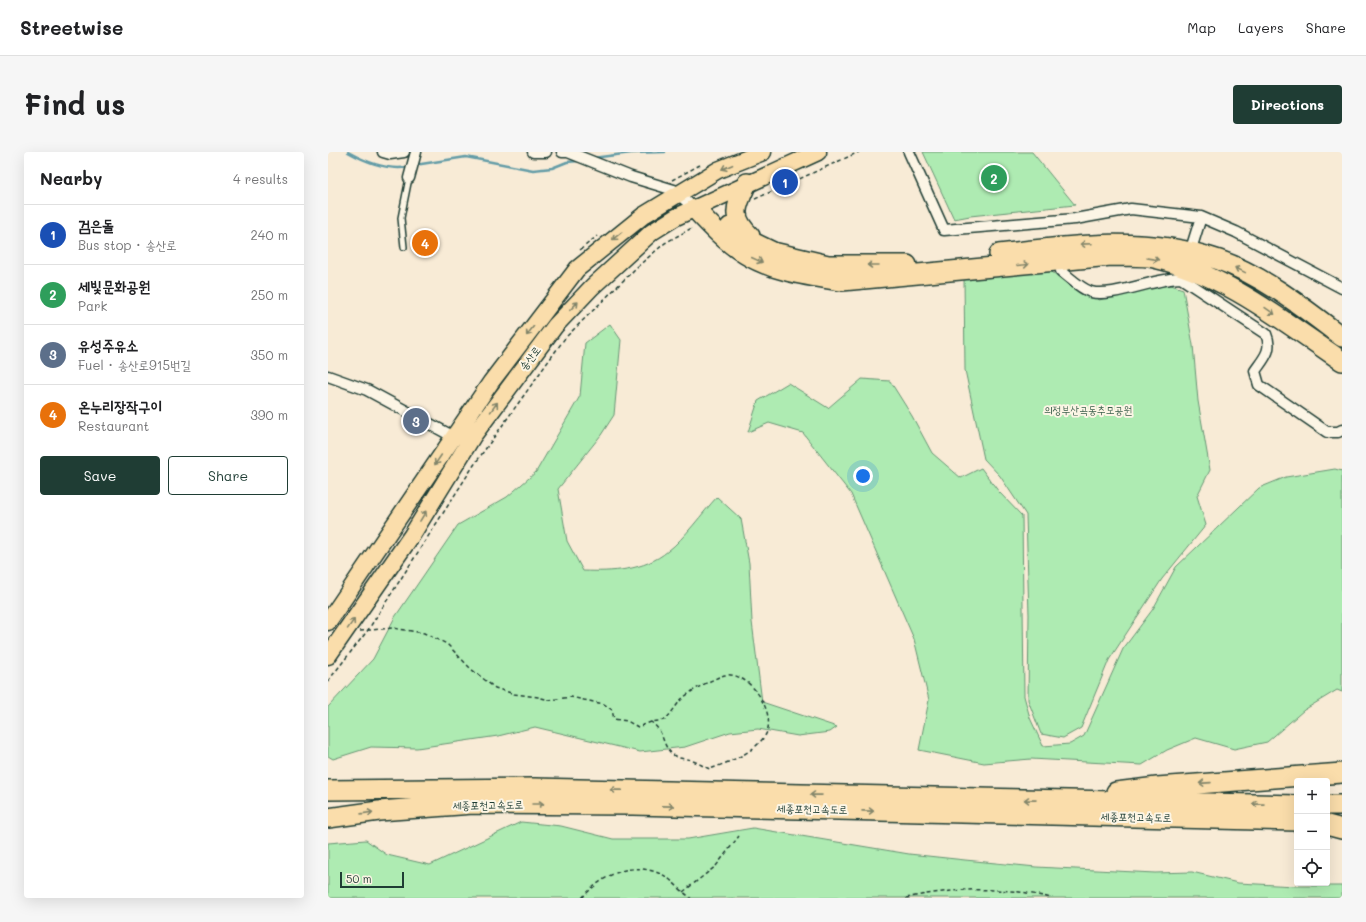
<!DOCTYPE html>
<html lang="en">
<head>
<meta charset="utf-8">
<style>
	:root { --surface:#fff; --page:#f6f6f6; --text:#202124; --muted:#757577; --line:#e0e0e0; --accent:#1f3d34 }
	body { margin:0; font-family:Mali,"Poor Story",sans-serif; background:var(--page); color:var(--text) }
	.controls { position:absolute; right:12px; bottom:12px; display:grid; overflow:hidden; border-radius:4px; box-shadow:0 4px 16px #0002 }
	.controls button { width:36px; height:36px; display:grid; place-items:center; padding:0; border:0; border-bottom:1px solid var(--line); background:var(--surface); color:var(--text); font:20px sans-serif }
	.scale { position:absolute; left:12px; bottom:10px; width:64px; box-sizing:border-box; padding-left:4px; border:2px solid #1f3d34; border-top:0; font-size:11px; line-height:14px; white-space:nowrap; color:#1f3d34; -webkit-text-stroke:3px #fcf5e5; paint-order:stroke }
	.you { position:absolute; left:535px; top:324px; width:14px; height:14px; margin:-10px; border:3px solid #fff; border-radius:50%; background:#1a73e8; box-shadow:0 0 0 6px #1a73e833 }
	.badge { display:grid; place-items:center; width:26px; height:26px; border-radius:50%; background:var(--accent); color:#fff; font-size:13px; font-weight:700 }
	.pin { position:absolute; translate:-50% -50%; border:2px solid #fff; box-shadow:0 1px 4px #0006 }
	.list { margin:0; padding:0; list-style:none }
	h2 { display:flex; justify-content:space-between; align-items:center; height:52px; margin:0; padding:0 16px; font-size:17px }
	h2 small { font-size:13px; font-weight:400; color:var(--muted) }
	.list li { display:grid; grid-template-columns:26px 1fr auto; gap:12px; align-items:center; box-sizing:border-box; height:60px; padding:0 16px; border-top:1px solid var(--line) }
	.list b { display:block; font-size:15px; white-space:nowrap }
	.list p { margin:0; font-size:13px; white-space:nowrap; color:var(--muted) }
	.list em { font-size:13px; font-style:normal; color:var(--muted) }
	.actions { display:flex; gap:8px; padding:12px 16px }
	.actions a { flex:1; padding:9px 0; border:1px solid var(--accent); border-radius:4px; text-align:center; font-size:14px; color:var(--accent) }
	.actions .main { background:var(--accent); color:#fff }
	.icon { flex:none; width:22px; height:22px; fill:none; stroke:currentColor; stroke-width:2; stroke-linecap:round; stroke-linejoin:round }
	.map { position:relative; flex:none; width:1014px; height:746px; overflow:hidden; border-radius:4px }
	header { display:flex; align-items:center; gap:24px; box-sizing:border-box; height:56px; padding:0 20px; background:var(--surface); border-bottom:1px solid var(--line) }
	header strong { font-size:19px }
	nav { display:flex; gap:22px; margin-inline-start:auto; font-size:14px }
	.intro { display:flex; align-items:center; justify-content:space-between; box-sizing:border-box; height:96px; padding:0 24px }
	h1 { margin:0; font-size:28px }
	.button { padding:10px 18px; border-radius:4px; background:var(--accent); color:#fff; font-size:14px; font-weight:700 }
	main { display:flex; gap:24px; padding:0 24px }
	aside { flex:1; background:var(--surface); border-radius:4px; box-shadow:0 4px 16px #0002 }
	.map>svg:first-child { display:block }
	.green { fill:#aeebb2; stroke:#669473 }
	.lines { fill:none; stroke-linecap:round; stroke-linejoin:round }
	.stream { stroke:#649ca7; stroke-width:2.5 }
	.service-casing { stroke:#1f3d34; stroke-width:8 }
	.minor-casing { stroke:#1f3d34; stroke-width:13 }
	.primary-casing { stroke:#1f3d34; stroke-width:19 }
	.motorway-casing { stroke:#1f3d34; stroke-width:22 }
	.path { stroke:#1f3d34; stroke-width:1.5; stroke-dasharray:4 3; stroke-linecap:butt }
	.service { stroke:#fcf5e5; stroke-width:5 }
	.minor { stroke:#fcf5e5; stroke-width:10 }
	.primary { stroke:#faddab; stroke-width:16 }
	.motorway { stroke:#faddab; stroke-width:19 }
	.oneway { stroke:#82856a }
	.labels { text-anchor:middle; stroke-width:4; stroke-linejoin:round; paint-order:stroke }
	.street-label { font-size:11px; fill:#1f3d34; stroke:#fcf5e5 }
	.park-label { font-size:11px; fill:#3c604d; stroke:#fcf5e5 }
</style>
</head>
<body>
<header>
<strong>Streetwise</strong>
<nav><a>Map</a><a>Layers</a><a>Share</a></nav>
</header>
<div class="intro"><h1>Find us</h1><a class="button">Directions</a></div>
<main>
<aside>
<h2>Nearby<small>4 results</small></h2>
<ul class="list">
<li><span class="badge" style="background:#1a4fb4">1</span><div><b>검은돌</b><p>Bus stop · 송산로</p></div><em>240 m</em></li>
<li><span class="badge" style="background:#2e9e5b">2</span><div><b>세빛문화공원</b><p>Park</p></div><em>250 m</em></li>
<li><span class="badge" style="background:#5c6f8a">3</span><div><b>유성주유소</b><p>Fuel · 송산로915번길</p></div><em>350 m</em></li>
<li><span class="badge" style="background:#e8710a">4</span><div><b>온누리장작구이</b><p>Restaurant</p></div><em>390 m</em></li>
</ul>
<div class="actions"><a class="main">Save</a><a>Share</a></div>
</aside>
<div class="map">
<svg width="1014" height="746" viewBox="0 0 1014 746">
	<rect width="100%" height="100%" fill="#f8ebd6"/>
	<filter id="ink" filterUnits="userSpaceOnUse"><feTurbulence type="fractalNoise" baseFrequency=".025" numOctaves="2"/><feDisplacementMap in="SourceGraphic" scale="8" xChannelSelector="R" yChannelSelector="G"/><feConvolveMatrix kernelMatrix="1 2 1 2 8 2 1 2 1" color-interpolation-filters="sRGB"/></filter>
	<g filter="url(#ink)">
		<path class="green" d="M595,0H704L747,53L642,64L626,67Z
			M722,119L771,148L837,131L855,137L865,193L870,249L882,318L869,344L878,373L834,427L781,508L753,576L735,586L713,582L700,548L701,463L698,363L672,324L656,307L637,218L636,126Z
			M282,172L293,188L286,263L273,283L230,337L239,389L255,419C284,420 316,419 340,399C356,387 375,360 389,345L413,367L421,411L424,470L434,550L509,575L502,580L470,584L430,577L402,580L357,595L312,600L207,575L170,584L89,596L43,595L5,607L0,604V555L45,507L67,465L130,373L179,345L208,320L252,244L257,191Z
			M534,227L562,229L584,264L604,301L633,326L653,316L671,340L694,364L696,544L702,566L715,594L742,592L756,584L795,497L825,457L848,415L931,336L958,325L1007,317L1014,319V540L1009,538L976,558L939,590L906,597L868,586L839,598L814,613L703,607L656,611L591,598L601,548L586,487L523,342L475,281L441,271L420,280L430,249L460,231L500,256Z
			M193,670L233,674L285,687H360L425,676L581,702L637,708L708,715L827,721L864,720L910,731L967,734H1014V746H0V691L38,688L59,703L102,713Z"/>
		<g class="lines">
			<path class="stream" d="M20,0C38,10 59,19 80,15
				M265,6L303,1L337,0
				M87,13L138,5L205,18L224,16L239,10L251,9"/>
			<defs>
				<path id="service" d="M76,95L73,66L81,26"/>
				<path id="minor" d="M55,0L62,2L76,0
					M205,0H218
					M234,0H240L303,25L346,38L367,57
					M581,0L616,78L747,67L803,57L873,65L908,80L1014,136
					M81,26L88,0
					M864,94L873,65
					M733,119C742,126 753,137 763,140C784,146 827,126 853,126L938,182C945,198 936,206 927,219L931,233L999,280H1010L1014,278
					M0,224L39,238L126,285"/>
				<path id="primary" d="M0,470L163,230L249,117L316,63L390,18L435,0
					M0,504L84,383L145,284L227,174L264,135L324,80L348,65L490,0"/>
				<path id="motorway" d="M419,31C408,55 402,64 422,84
					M367,57C382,73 398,90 417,102C446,120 481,124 514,129L783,104C797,105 812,103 826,106C897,122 955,169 1014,209
					M402,75L416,86L445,100L500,113H579
					M671,102C744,93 819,83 891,108C936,124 976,156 1014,185
					M0,638L206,636L969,653
					M788,640L829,635L1014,621
					M999,653H1014
					M0,666L51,659L145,652L305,653L969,669
					M999,673L1014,677"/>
			</defs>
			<use href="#service" class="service-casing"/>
			<use href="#minor" class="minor-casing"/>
			<use href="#primary" class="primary-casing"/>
			<use href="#motorway" class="motorway-casing"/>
			<path class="path" d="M344,28L372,13
				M427,47L531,0
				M252,98L269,84
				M32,479L65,476L96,481L119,492L143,517L167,536L186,542L210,545L221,548L243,545L256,548L276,552L284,558L286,567L299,569L310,575L323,570L337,568C343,562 347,555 352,549C358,541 388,525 397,523C421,519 449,560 438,582C427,601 401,610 382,617C376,615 371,611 365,609C357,605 351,609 343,601C333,591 337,580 323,570
				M0,529L40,478L146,313L237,186L309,115L337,91L362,77H366
				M355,740L388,714L411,684
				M254,746C276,722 304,707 337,724C346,730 354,740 363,746
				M578,746C622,736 679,734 723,746"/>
			<use href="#service" class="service"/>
			<use href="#minor" class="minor"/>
			<use href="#primary" class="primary"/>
			<use href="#motorway" class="motorway"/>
		</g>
		<defs><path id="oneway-shaft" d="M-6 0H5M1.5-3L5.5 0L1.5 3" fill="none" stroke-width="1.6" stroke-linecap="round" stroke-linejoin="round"/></defs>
		<g class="oneway">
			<use href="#oneway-shaft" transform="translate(399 15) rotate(157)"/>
			<use href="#oneway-shaft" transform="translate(289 84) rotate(141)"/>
			<use href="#oneway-shaft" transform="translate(758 92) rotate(178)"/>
			<use href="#oneway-shaft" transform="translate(825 107) rotate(9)"/>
			<use href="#oneway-shaft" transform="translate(429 108) rotate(25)"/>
			<use href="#oneway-shaft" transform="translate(545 113) rotate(180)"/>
			<use href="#oneway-shaft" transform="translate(695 113) rotate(-5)"/>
			<use href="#oneway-shaft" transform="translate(912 118) rotate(-154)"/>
			<use href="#oneway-shaft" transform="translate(246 154) rotate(-46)"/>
			<use href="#oneway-shaft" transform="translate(942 159) rotate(35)"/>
			<use href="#oneway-shaft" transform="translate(202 179) rotate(127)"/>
			<use href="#oneway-shaft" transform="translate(166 255) rotate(-54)"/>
			<use href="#oneway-shaft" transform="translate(110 308) rotate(124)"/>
			<use href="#oneway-shaft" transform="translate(95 364) rotate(-59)"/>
			<use href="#oneway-shaft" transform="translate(23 472) rotate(-55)"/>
			<use href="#oneway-shaft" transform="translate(877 631) rotate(176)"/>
			<use href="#oneway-shaft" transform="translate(288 638) rotate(-179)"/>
			<use href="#oneway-shaft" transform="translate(488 643) rotate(-179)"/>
			<use href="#oneway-shaft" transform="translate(702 648) rotate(-179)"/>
			<use href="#oneway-shaft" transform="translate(210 652)"/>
			<use href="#oneway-shaft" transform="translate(930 652) rotate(-179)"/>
			<use href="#oneway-shaft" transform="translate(340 654) rotate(1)"/>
			<use href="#oneway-shaft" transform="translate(540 659) rotate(1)"/>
			<use href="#oneway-shaft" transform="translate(39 661) rotate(-8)"/>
		</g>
	</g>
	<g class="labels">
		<g class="street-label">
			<text transform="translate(202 206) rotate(-52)" y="4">송산로</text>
			<text transform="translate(160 653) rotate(-1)" y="4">세종포천고속도로</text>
			<text transform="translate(484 657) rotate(1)" y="4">세종포천고속도로</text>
			<text transform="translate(808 665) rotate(1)" y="4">세종포천고속도로</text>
		</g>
		<g class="park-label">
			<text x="760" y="262">의정부산곡동추모공원</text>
		</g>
	</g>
</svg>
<div class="controls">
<button>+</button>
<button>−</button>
<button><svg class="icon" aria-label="locate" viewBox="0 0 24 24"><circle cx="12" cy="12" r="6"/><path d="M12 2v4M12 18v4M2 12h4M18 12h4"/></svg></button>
</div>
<div class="scale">50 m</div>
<div class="you"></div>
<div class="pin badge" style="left:457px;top:30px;background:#1a4fb4">1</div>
<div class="pin badge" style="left:666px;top:26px;background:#2e9e5b">2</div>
<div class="pin badge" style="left:88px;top:269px;background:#5c6f8a">3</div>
<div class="pin badge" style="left:97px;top:91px;background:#e8710a">4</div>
</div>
</main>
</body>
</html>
